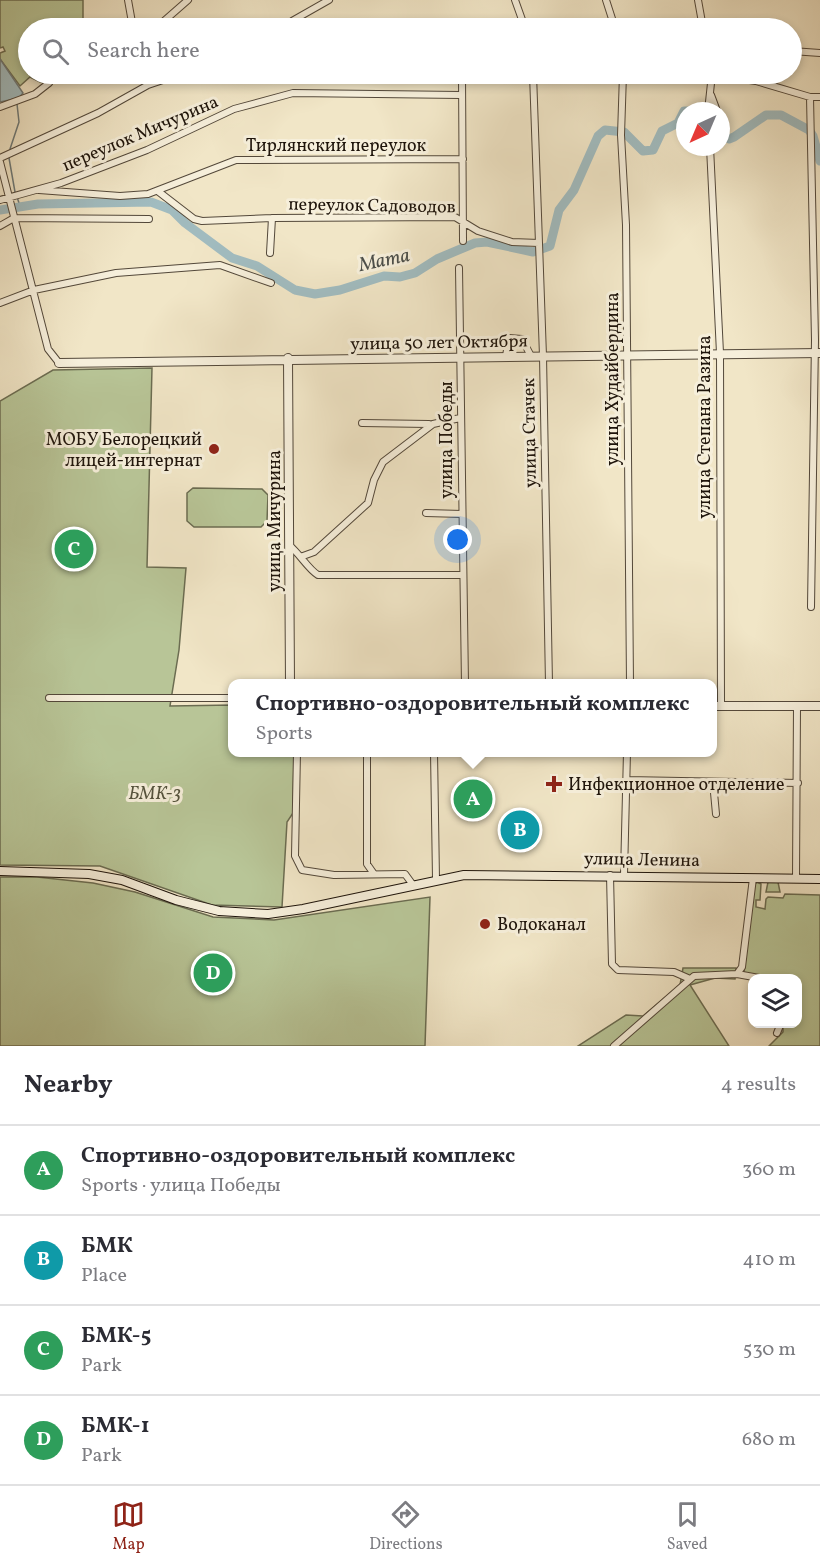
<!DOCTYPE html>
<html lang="en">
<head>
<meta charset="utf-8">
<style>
	:root { --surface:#fff; --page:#f2f2f3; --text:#2b2b33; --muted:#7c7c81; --line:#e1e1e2; --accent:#8f2418 }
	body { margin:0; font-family:Vollkorn,serif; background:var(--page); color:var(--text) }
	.controls { position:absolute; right:18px; bottom:18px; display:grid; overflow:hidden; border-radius:12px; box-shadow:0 3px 9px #0003 }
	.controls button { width:54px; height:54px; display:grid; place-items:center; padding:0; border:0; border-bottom:2px solid var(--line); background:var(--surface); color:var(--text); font:30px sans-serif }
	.compass { position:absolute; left:676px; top:102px; width:54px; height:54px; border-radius:50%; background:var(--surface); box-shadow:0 3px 9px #0003; rotate:224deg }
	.you { position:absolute; left:458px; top:540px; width:21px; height:21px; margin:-15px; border:4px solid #fff; border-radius:50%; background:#1a73e8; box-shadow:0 0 0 9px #1a73e833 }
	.badge { display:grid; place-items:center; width:39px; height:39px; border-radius:50%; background:var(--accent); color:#fff; font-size:20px; font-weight:700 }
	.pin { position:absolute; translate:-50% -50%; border:3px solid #fff; box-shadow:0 2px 6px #0006 }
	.popup { position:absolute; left:228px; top:679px; width:489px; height:78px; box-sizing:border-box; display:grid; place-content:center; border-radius:12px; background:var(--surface); filter:drop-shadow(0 2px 4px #0005); font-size:20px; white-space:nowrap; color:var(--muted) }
	.popup b { font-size:22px; color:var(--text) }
	.popup::after { content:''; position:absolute; left:50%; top:100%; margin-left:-12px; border:12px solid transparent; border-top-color:var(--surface) }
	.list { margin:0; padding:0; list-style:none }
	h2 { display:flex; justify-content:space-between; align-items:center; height:78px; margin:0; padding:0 24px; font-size:26px }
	h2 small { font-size:20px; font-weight:400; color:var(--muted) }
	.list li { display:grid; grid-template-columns:39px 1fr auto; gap:18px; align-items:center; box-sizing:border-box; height:90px; padding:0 24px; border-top:2px solid var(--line) }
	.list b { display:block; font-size:22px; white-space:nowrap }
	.list p { margin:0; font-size:20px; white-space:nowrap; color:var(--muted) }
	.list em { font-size:20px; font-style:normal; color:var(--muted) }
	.icon { flex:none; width:33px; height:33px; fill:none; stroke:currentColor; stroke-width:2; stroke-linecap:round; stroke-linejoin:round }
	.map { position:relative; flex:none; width:820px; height:1046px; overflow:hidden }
	.search { position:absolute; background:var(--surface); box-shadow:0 3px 9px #0003; left:18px; right:18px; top:18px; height:66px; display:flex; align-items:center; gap:15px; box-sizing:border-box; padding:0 21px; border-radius:33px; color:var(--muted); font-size:22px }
	.sheet { height:438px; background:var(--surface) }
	nav { display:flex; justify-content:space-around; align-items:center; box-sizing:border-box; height:84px; border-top:2px solid var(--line); background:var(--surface); font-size:16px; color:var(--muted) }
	nav a { display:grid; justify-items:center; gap:3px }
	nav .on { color:var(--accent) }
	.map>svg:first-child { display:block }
	.green { fill:#b8c597; stroke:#6b6c51; stroke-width:1.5 }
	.water { fill:#a1bcc0; stroke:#6d7978; stroke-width:1.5 }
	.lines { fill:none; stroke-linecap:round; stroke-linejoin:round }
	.stream { stroke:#6d7978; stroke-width:1.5 }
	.river { stroke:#a1bcc0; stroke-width:9 }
	.minor-casing { stroke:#53483a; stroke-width:8 }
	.tertiary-casing { stroke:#53483a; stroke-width:10 }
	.secondary-casing { stroke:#1e140b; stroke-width:10 }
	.minor { stroke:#f6efdb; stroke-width:6 }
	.tertiary { stroke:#f6efdb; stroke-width:8 }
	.secondary { stroke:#f6efdb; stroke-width:8 }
	.poi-dot { fill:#8f2418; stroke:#f6efdb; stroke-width:2 }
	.labels { text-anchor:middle; stroke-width:6; stroke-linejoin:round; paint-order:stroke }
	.street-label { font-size:18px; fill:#1e140b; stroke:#f6efdb }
	.poi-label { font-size:18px; fill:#1e140b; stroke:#f6efdb; text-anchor:start }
	.park-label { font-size:18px; font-style:italic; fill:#54523c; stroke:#f6efdb }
	.water-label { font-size:20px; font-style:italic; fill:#4c4f4a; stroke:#f6efdb }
</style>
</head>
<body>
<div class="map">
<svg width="820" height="1046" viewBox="0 0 820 1046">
	<rect width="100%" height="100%" fill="#f1e6c7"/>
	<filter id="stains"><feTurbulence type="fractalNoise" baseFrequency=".00333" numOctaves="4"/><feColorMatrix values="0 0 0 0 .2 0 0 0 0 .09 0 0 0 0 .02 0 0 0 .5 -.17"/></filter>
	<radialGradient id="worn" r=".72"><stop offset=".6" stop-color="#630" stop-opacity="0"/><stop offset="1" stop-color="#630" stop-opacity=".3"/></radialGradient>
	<path class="green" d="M0,0H83V28H28V74H82L81,78L40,82L30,77L20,86L0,59V53L5,51L3,47L0,48Z
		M152,368L147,567L186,568L179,650L170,706L233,705V752L294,753L293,813L287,822L282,907L212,905L100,866L0,865V401L53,370Z
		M193,488L262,489L268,495L267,521L261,527H194L187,521V493Z
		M0,877H37L93,883L135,892L213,917L274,920L430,897L425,1046H0Z
		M757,882L761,884L760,900H756V907L765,909L766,899L768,897L783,898L785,894L820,895V1046H769L783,1032V1024L798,1023V978H765L744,973L754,885Z
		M768,882H778L780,892H766Z
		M683,968H736L735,979L715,978L690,985L729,1046H578L626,1015L643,1016L680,985Z"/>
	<path class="water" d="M0,59L23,93L19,98L0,102Z"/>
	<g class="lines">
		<path class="stream" d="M10,149L19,122L17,104
			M9,158L15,192
			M17,197L20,206"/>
		<path class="river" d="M721,134L729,139L734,137L766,115H781L809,130L813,136L820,161
			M0,210L38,204L151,202L172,210L185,223L232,258L257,266L295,290L315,294L340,290L384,276L400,277L415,273L437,259L475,243L487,242L533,252L550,246L559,210L574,190L598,136L605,130L624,132L643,151L653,150L662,131L678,123L684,111H691"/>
		<defs>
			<path id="minor" d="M128,0L133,28
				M515,0L525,28
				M606,0L615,28
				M698,0L703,28
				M156,28L188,0
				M292,28V21L329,0
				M792,51L820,53
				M462,74L463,241
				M533,74L543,356L549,684
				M623,74L621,135L626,225L630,684
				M711,74L756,81L810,97H820
				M148,85L152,74
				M711,95L717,111
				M810,97L815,340L811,607
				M0,107L35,94L49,83
				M708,111L712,74
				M721,123L722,124
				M710,147L720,353L721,706
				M0,158L98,113L148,85L181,74
				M0,162L48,349L59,363
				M39,190L120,196L148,194L236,160L463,159
				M159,192L194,219L202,221L272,218L455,217L478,231L512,242L539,243
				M0,200L61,183L147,150L234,109L293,93L461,95
				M0,226L14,218L149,219
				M270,253L272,218
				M459,268L465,684
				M0,303L34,290L116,273L220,265L271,283
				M506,356L509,338L522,339L531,356
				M362,423L429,424
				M426,513L462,514
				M289,545C300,554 308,569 318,575H463
				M303,556L314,552L368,503L374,480L383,462L433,424L460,418
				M49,698H233
				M297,752L295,856L302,870L334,875L405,874L413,885
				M367,752V864L374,874
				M434,752L436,879
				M626,780L798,783
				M713,782L716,814
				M610,875L612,964L618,970L674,972L690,979
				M624,875L627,752
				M796,878L797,706
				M737,974L759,978
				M777,1033L781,1023
				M614,1046L694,976L737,974L742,967L753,878"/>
			<path id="tertiary" d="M288,358L290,684
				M59,363L820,353
				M713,706H820"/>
			<path id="secondary" d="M0,871L89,874L122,880L176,900L219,911L268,914L303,909L464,875L820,879"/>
		</defs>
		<use href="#minor" class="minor-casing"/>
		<use href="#tertiary" class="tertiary-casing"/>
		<use href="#secondary" class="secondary-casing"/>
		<use href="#minor" class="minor"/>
		<use href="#tertiary" class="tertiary"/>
		<use href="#secondary" class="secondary"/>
	</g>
	<g class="poi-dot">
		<circle cx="214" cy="449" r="6"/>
		<path d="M551 775h6v6h6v6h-6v6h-6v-6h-6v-6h6z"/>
		<circle cx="485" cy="924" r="6"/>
	</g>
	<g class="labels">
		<g class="street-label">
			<text transform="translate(140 133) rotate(-23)" y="6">переулок Мичурина</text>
			<text x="336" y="151">Тирлянский переулок</text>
			<text transform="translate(372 205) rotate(1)" y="6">переулок Садоводов</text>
			<text transform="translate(439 342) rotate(-1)" y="6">улица 50 лет Октября</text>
			<text transform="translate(612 379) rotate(-90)" y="6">улица Худайбердина</text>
			<text transform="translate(704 427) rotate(-90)" y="6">улица Степана Разина</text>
			<text transform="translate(529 433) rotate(-91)" y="6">улица Стачек</text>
			<text transform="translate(446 440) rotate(-90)" y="6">улица Победы</text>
			<text transform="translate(274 521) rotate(-90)" y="6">улица Мичурина</text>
			<text transform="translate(642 859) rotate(1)" y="6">улица Ленина</text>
		</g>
		<g class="poi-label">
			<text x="202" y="445" text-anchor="end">МОБУ Белорецкий<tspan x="202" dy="21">лицей-интернат</tspan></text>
			<text x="568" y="790">Инфекционное отделение</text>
			<text x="497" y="930">Водоканал</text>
		</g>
		<g class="park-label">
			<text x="155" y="799">БМК-3</text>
		</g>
		<g class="water-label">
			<text transform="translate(384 259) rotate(-12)" y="7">Мата</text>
		</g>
	</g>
	<rect width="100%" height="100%" filter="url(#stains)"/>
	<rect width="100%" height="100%" fill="url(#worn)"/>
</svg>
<div class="controls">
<button><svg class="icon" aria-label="layers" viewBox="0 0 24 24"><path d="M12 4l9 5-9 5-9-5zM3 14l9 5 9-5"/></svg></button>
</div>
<svg class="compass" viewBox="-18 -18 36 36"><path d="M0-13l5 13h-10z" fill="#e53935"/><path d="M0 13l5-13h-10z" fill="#7c7c81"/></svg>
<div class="you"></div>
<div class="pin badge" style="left:473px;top:799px;background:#2e9e5b">A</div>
<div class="popup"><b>Спортивно-оздоровительный комплекс</b>Sports</div>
<div class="pin badge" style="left:520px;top:830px;background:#0f9aa8">B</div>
<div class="pin badge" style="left:74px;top:549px;background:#2e9e5b">C</div>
<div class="pin badge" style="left:213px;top:973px;background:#2e9e5b">D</div>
<div class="search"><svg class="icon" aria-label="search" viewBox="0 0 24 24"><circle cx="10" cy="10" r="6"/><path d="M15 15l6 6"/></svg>Search here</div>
</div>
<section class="sheet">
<h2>Nearby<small>4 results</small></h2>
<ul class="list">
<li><span class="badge" style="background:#2e9e5b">A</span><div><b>Спортивно-оздоровительный комплекс</b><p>Sports · улица Победы</p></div><em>360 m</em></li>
<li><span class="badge" style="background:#0f9aa8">B</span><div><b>БМК</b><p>Place</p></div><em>410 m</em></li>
<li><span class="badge" style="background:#2e9e5b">C</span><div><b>БМК-5</b><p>Park</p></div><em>530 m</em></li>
<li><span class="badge" style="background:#2e9e5b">D</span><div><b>БМК-1</b><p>Park</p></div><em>680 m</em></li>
</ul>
</section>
<nav>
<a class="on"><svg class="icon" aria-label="map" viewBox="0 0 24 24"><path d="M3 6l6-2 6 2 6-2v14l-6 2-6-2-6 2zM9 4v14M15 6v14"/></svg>Map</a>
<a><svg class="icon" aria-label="directions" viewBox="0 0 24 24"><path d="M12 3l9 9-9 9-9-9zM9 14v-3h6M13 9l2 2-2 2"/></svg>Directions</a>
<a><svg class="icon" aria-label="saved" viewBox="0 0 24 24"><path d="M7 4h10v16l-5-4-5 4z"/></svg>Saved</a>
</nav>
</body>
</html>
